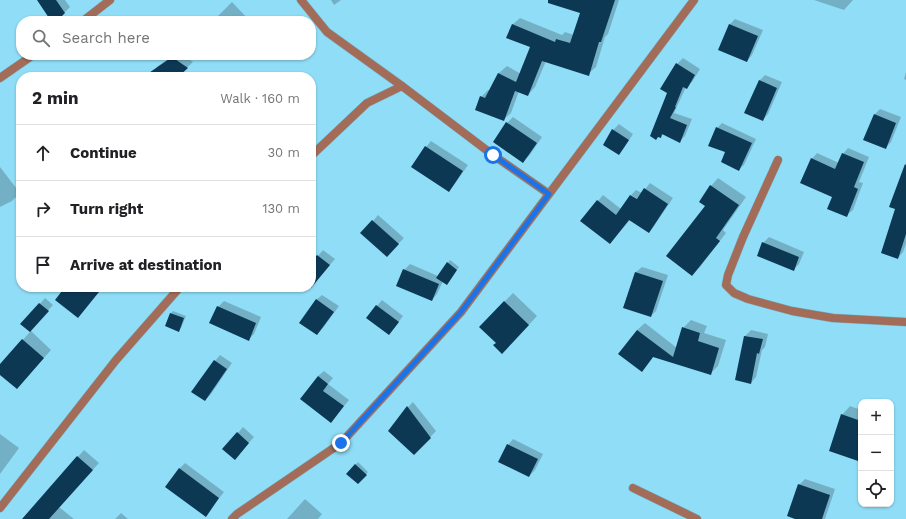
<!DOCTYPE html>
<html lang="en">
<head>
<meta charset="utf-8">
<style>
	:root { --surface:#fff; --page:#f6f6f6; --text:#202124; --muted:#757577; --line:#e0e0e0 }
	body { margin:0; font-family:"Work Sans",sans-serif; background:var(--page); color:var(--text) }
	.controls { position:absolute; right:12px; bottom:12px; display:grid; overflow:hidden; border-radius:8px; box-shadow:0 1px 3px #0004 }
	.controls button { width:36px; height:36px; display:grid; place-items:center; padding:0; border:0; border-bottom:1px solid var(--line); background:var(--surface); color:var(--text); font:20px sans-serif }
	.stop { position:absolute; width:12px; height:12px; margin:-9px; border:3px solid #1a73e8; border-radius:50%; background:#fff }
	.stop.end { background:#1a73e8; border-color:#fff; box-shadow:0 1px 4px #0008 }
	.list { margin:0; padding:0; list-style:none }
	h2 { display:flex; justify-content:space-between; align-items:center; height:52px; margin:0; padding:0 16px; font-size:17px }
	h2 small { font-size:13px; font-weight:400; color:var(--muted) }
	.list li { display:grid; grid-template-columns:26px 1fr auto; gap:12px; align-items:center; box-sizing:border-box; height:56px; padding:0 16px; border-top:1px solid var(--line) }
	.list b { display:block; font-size:15px; white-space:nowrap }
	.list em { font-size:13px; font-style:normal; color:var(--muted) }
	.icon { flex:none; width:22px; height:22px; fill:none; stroke:currentColor; stroke-width:2; stroke-linecap:round; stroke-linejoin:round }
	.map { position:relative; flex:none; width:906px; height:519px; overflow:hidden }
	.search { position:absolute; background:var(--surface); box-shadow:0 1px 3px #0004; left:16px; top:16px; width:300px; height:44px; display:flex; align-items:center; gap:10px; box-sizing:border-box; padding:0 14px; border-radius:16px; color:var(--muted); font-size:15px }
	.panel { position:absolute; background:var(--surface); box-shadow:0 1px 3px #0004; left:16px; top:72px; width:300px; height:220px; border-radius:16px }
	.map>svg:first-child { display:block }
	.shadow { fill:#0003 }
	.building { fill:#0d3854 }
	.lines { fill:none; stroke-linecap:round; stroke-linejoin:round }
	.street-casing { stroke:#76bbd2; stroke-width:9 }
	.street { stroke:#a26c58; stroke-width:8 }
	.route { stroke:#1a73e8; stroke-width:5 }
</style>
</head>
<body>
<div class="map">
<svg width="906" height="519" viewBox="0 0 906 519">
	<rect width="100%" height="100%" fill="#90ddf7"/>
	<path class="shadow" d="M38,0H65L70,7L56,21H53Z
		M331,0H341L334,5Z
		M565,0H619L608,34L605,37L596,67L588,74L546,61L535,87L528,95L519,91L511,113L503,120L481,97L488,90H490L499,73L507,66L521,74L531,47L512,25L520,18L562,35L565,32L574,35L581,12Z
		M814,0H853L844,10Z
		M232,2L250,21H213Z
		M735,19L763,30L752,55L747,61L730,24Z
		M174,55H183L193,62L177,77H157L152,72L158,66Z
		M683,58L700,69L692,82L686,87L674,113L692,119L685,136L680,141L664,134L660,137L668,93L677,64Z
		M906,72V80L904,79Z
		M765,75L782,82L768,114L763,120L759,81Z
		M880,109L901,117L891,142L885,148L875,114Z
		M513,117L542,137L529,156L523,161L507,123Z
		M722,123L756,139L744,165L739,169L727,152L717,128Z
		M619,124L633,134L624,148L619,154L613,130Z
		M431,141L468,165L454,185L449,190L426,147Z
		M848,148L869,157L859,182L863,183L853,210L847,215L833,196L812,159L817,153L839,163L843,154Z
		M0,167L20,193L12,201L0,207Z
		M906,175V244L903,252L898,258Z
		M718,178L746,197L723,230L726,233L700,267L692,275L707,206L700,201L711,186Z
		M650,183L673,198L654,226L649,232L630,220L610,243L598,201L603,195L621,209L641,201L631,195L636,190L642,193Z
		M378,215L404,238L392,250L373,221Z
		M769,237L804,252L799,264L793,270L763,243Z
		M323,250L335,259L309,289L307,287H311V264Z
		M450,260L459,267L449,281H443L437,294L432,300L404,270L410,264L438,276Z
		M642,267L668,275L656,311L651,316L624,307L636,272Z
		M513,293L537,316L511,344L497,343L504,302Z
		M322,295L339,306L323,328L317,334L316,300Z
		M45,298L53,305L30,330L51,350L17,388L0,374V365L30,332L22,324Z
		M382,300L403,316L394,328L377,306Z
		M224,301L261,317L254,334L249,339L218,307Z
		M173,311L186,316L181,328L178,331L171,313Z
		M691,320L707,326L704,333L726,340L718,366L710,374L654,356L642,371L637,330L645,323L677,348L683,328Z
		M751,330L768,334L765,347L762,350L756,377L751,383L736,379L745,336Z
		M220,355L232,363L211,394L205,400L215,361Z
		M324,371L333,378L328,384L349,400L331,422L318,376Z
		M413,402L436,431L414,454L408,407Z
		M850,406L861,410V461L842,415Z
		M243,427L254,437L240,453L238,433Z
		M0,434L19,448L0,474Z
		M513,439L543,454L535,470L529,476L508,445Z
		M84,450L99,463L59,507L74,519H23Z
		M358,462L368,472L358,483L348,474Z
		M185,463L224,492L205,516L179,469Z
		M805,479L835,489L825,519H798L799,485Z
		M305,499L322,514L318,519H287Z
		M121,513L128,519H115Z"/>
	<path class="building" d="M37,0H56L65,13L57,21H51Z
		M548,0H615L601,42H599L589,76L542,61L528,96L515,91L504,121L475,110L480,96L485,98L498,73L516,82L530,47L506,38L512,24L555,42L556,39L570,43L580,13L548,3Z
		M729,24L758,36L747,62L718,50Z
		M172,57L188,68L178,77H143Z
		M676,63L695,75L687,89L683,87L675,107H676L670,118L687,125L680,143L662,134L661,138L658,137L656,140L650,136L667,93L660,89Z
		M759,80L777,88L763,121L744,113Z
		M874,114L896,123L886,149L863,140Z
		M506,122L537,143L523,163L493,142Z
		M716,127L752,143L739,171L721,162L725,152L708,146Z
		M612,129L629,140L619,155L603,145Z
		M425,146L463,171L449,192L411,167Z
		M842,153L864,162L854,187L858,189L847,217L827,209L832,197L800,183L811,158L835,169Z
		M905,164L906,165V234L898,259L881,253L895,209L889,207Z
		M710,185L739,205L716,238L720,241L692,276L666,256L705,206L699,202Z
		M644,188L668,204L649,233L629,220L610,244L580,221L597,200L616,215L630,195L637,199Z
		M372,220L399,244L387,257L360,233Z
		M762,242L799,257L794,271L757,256Z
		M317,255L330,265L311,288V262Z
		M447,262L457,270L447,285L436,278Z
		M403,269L439,284L432,301L396,286Z
		M635,272L663,281L651,317L623,308Z
		M65,287H103L78,318L55,300Z
		M316,299L334,312L317,335L299,323Z
		M504,301L529,325L502,354L493,345L496,343L479,327Z
		M39,303L49,311L30,332L20,324Z
		M376,305L399,322L389,335L366,318Z
		M217,306L256,323L249,341L209,323Z
		M170,313L184,318L179,332L165,326Z
		M682,327L700,333L698,341L719,348L711,375L653,357L642,372L618,354L637,330L673,357Z
		M744,336L763,339L759,354L757,353L751,384L735,380Z
		M22,339L44,358L17,389L0,375V364Z
		M214,360L227,369L205,401L191,392Z
		M318,376L328,384L323,391L344,406L331,423L300,399Z
		M407,406L431,438L414,455L388,431Z
		M841,414L861,421V462L829,451Z
		M237,432L249,443L235,460L222,449Z
		M507,444L538,459L529,477L498,462Z
		M77,456L93,470L49,519H22Z
		M355,464L367,475L358,484L346,474Z
		M179,468L219,498L206,517L165,487Z
		M798,484L830,495L822,519H795L787,516Z"/>
	<g class="lines">
		<defs>
			<path id="street" d="M83,21L110,0
				M0,78L33,55
				M311,156L367,103L402,86
				M778,160L743,237L728,275L726,285L734,293L748,299L792,311L833,318L906,322
				M549,194L694,0
				M633,488L697,519
				M0,508L116,360L180,287
				M232,519L237,514L341,443L461,312L549,194L493,155L402,86L327,32L301,0"/>
		</defs>
		<use href="#street" class="street-casing"/>
		<use href="#street" class="street"/>
	</g>
	<g class="lines">
		<path class="route" d="M341,443L461,312L549,194L493,155"/>
	</g>
</svg>
<div class="controls">
<button>+</button>
<button>−</button>
<button><svg class="icon" aria-label="locate" viewBox="0 0 24 24"><circle cx="12" cy="12" r="6"/><path d="M12 2v4M12 18v4M2 12h4M18 12h4"/></svg></button>
</div>
<div class="stop" style="left:493px;top:155px"></div>
<div class="stop end" style="left:341px;top:443px"></div>
<div class="search"><svg class="icon" aria-label="search" viewBox="0 0 24 24"><circle cx="10" cy="10" r="6"/><path d="M15 15l6 6"/></svg>Search here</div>
<section class="panel">
<h2>2 min<small>Walk · 160 m</small></h2>
<ul class="list">
<li><svg class="icon" aria-label="ahead" viewBox="0 0 24 24"><path d="M12 20V5M6 11l6-6 6 6"/></svg><div><b>Continue</b></div><em>30 m</em></li>
<li><svg class="icon" aria-label="right" viewBox="0 0 24 24"><path d="M7 20v-9h11M14 6l5 5-5 5"/></svg><div><b>Turn right</b></div><em>130 m</em></li>
<li><svg class="icon" aria-label="arrive" viewBox="0 0 24 24"><path d="M6 21V4h12l-3 4 3 4H6"/></svg><div><b>Arrive at destination</b></div></li>
</ul>
</section>
</div>
</body>
</html>
